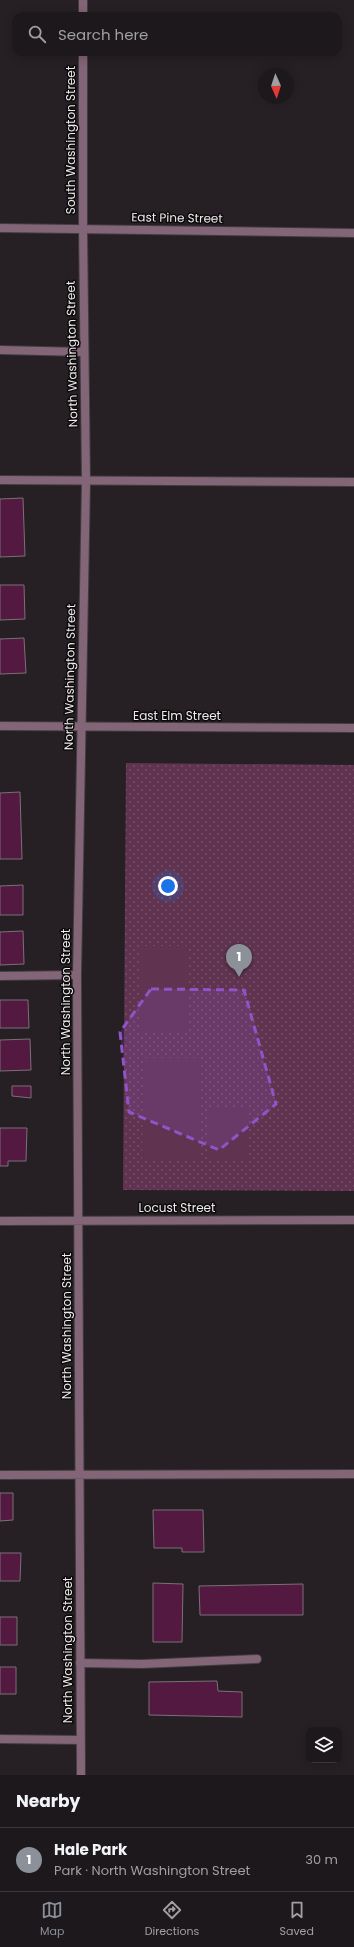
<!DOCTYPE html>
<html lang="en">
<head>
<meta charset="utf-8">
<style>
	:root { --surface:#1c181b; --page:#292528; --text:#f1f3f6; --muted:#a0a0a3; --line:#3a373a; --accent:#8c9099 }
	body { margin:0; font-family:Poppins,sans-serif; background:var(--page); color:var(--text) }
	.controls { position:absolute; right:12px; bottom:12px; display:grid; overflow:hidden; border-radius:8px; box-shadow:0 2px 10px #0003 }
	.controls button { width:36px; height:36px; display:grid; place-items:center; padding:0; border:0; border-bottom:1px solid var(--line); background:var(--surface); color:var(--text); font:20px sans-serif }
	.compass { position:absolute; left:258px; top:68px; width:36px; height:36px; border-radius:50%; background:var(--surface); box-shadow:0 2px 10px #0003; rotate:177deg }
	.you { position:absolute; left:168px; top:886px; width:14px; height:14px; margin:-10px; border:3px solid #fff; border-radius:50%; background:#1a73e8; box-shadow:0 0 0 6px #1a73e833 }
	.badge { display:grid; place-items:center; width:26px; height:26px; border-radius:50%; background:var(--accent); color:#fff; font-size:13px; font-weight:700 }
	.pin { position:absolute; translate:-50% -33px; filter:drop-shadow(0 1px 2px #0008) }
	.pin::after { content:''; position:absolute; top:21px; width:14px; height:12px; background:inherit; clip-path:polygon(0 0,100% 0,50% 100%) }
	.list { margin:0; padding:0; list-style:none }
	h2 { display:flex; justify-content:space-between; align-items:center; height:52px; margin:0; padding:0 16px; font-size:17px }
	h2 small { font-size:13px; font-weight:400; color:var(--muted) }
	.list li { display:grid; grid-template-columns:26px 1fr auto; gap:12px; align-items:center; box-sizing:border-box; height:64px; padding:0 16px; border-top:1px solid var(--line) }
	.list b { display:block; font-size:15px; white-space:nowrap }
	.list p { margin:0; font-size:13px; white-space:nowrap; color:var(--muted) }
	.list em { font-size:13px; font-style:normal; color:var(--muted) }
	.icon { flex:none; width:22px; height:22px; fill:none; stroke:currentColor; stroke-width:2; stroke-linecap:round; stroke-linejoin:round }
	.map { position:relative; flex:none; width:354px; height:1775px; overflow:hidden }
	.search { position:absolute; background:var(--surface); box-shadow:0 2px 10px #0003; left:12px; right:12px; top:12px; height:44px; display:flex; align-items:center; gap:10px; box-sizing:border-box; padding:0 14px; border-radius:12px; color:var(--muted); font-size:15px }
	.sheet { height:116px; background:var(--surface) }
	nav { display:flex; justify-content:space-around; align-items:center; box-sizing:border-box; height:56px; border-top:1px solid var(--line); background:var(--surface); font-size:11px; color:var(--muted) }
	nav a { display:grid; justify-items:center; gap:2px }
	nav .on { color:var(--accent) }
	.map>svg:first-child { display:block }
	.grass { fill:url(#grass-dots) }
	.pitch { fill:#603450 }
	.building { fill:#531941; stroke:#797176 }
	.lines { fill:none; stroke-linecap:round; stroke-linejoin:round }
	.service-casing { stroke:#423c40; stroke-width:10 }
	.minor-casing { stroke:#423c40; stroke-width:10 }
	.tertiary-casing { stroke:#423c40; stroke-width:10 }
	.service { stroke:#826576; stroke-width:8 }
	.minor { stroke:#826576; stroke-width:8 }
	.tertiary { stroke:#826576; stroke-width:8 }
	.marked { fill:#9252c8; fill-opacity:0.2; stroke:#9252c8; stroke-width:3; stroke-dasharray:8 5; stroke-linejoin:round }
	.labels { text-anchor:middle; stroke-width:3; stroke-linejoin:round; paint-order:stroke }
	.street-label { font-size:12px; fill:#eeeaec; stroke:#0e0b0c }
</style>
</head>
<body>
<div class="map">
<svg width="354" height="1775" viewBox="0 0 354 1775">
	<defs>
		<pattern id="grass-dots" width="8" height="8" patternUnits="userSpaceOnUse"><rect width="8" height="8" fill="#603450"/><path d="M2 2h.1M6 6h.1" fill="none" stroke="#775269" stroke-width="1.8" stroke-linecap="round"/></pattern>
	</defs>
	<rect width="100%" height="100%" fill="#262024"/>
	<path class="grass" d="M126,763L354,765V1191L123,1190Z"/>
	<path class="pitch" d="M141,946H187V1033H141Z
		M143,1058H201L200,1160H142Z
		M208,1108L248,1109V1160L208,1159Z"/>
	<path class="building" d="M23,498L25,556L0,557V499Z
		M0,585H24L25,619L0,620Z
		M24,638L26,673L0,674V639Z
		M20,792L22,859H0V793Z
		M23,885V915H0V886Z
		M23,931L24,964L0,965V932Z
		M0,1000H28L29,1028H0Z
		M30,1039L31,1070L0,1071V1040Z
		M12,1086H31V1098L12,1096Z
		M0,1128H27L26,1161H8V1166H0Z
		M0,1493H13V1520L0,1521Z
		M153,1510H203L204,1552H182V1548H154Z
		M0,1553H21L20,1581H0Z
		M153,1583L183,1584L182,1642H153Z
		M303,1584V1615H200L199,1586Z
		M0,1617H17V1645H0Z
		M0,1667H16V1694H0Z
		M217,1681L218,1691L242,1692V1717L149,1715V1682Z"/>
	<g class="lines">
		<defs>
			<path id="service" d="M0,350L84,352
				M0,480L354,482
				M0,976L77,975
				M80,1663L142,1664L257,1659
				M0,1739L80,1740"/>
			<path id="minor" d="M83,16V0
				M0,1221L354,1220
				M0,1475L354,1474
				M81,1775L77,975L86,481L83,228V52"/>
			<path id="tertiary" d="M0,228L354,233
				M0,726L354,728"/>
		</defs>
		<use href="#service" class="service-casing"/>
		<use href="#minor" class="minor-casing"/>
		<use href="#tertiary" class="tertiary-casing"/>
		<use href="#service" class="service"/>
		<use href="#minor" class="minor"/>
		<use href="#tertiary" class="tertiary"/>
	</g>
	<path class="marked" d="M151,989L244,990L276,1104L219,1150L129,1112L120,1032Z"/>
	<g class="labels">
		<g class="street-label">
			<text transform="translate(71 140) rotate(-90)" y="4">South Washington Street</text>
			<text transform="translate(177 218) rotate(1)" y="4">East Pine Street</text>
			<text transform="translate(72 354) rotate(-91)" y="4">North Washington Street</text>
			<text transform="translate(70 677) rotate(-89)" y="4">North Washington Street</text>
			<text x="177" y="720">East Elm Street</text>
			<text transform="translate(66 1002) rotate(-90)" y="4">North Washington Street</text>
			<text x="177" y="1212">Locust Street</text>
			<text transform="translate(67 1326) rotate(-90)" y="4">North Washington Street</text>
			<text transform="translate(68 1650) rotate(-90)" y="4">North Washington Street</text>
		</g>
	</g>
</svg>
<div class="controls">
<button><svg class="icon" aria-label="layers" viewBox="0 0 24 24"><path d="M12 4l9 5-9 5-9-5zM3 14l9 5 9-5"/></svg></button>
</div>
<svg class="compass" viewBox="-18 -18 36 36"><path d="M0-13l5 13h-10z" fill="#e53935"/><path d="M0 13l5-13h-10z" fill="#a0a0a3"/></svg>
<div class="you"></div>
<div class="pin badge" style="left:239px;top:977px">1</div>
<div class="search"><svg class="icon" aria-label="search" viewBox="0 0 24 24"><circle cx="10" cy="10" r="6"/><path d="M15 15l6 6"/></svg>Search here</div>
</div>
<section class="sheet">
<h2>Nearby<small></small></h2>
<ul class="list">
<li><span class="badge">1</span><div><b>Hale Park</b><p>Park · North Washington Street</p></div><em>30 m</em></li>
</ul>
</section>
<nav>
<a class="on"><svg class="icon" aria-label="map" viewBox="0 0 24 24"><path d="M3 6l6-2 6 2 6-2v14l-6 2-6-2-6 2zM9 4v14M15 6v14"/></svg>Map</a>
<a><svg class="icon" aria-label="directions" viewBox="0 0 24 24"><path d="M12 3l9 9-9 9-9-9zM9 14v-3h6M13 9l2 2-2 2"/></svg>Directions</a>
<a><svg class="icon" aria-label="saved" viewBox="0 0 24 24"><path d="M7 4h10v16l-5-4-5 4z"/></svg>Saved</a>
</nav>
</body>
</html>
